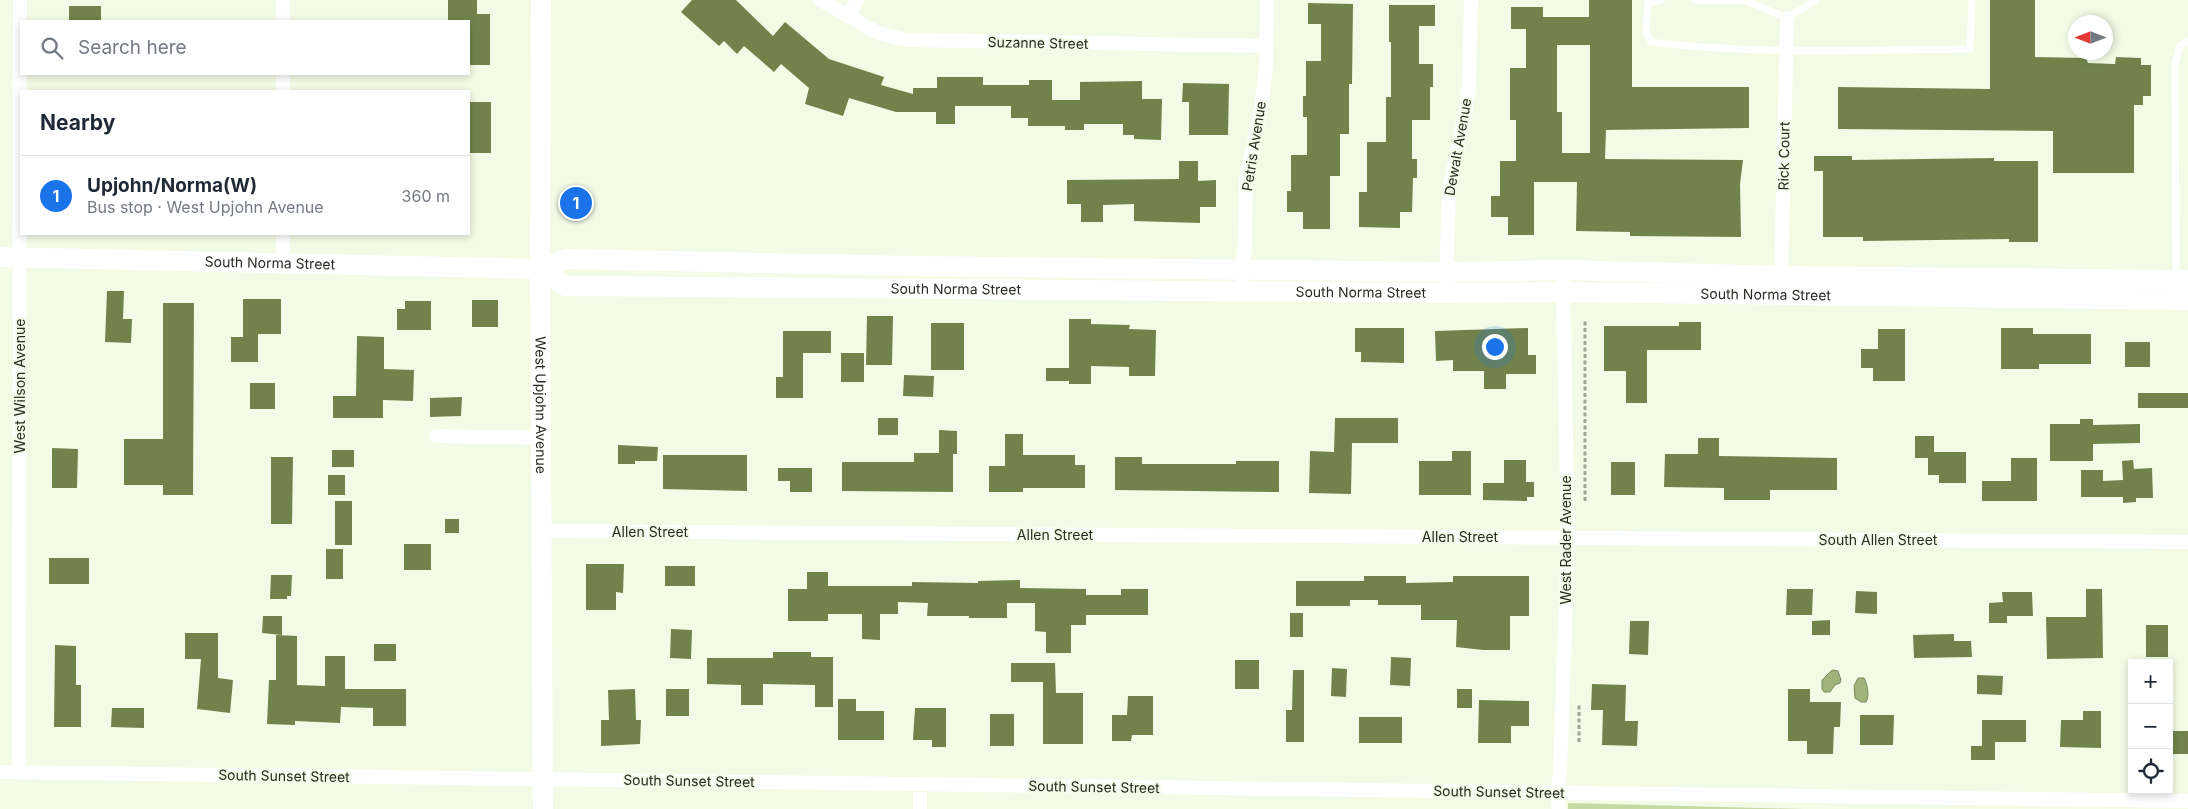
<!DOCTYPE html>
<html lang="en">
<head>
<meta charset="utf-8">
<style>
	:root { --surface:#fff; --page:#f6f6f7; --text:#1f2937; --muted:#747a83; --line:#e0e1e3; --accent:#1a73e8 }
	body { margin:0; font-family:Inter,sans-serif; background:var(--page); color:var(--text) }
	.controls { position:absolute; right:15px; bottom:15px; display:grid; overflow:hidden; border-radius:0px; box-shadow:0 2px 8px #0003 }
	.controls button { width:45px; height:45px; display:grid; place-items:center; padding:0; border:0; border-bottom:1px solid var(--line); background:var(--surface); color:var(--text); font:25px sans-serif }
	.compass { position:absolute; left:2068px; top:15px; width:45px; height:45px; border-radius:50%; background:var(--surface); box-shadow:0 2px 8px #0003; rotate:270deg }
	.you { position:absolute; left:1494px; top:346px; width:18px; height:18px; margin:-12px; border:4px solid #fff; border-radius:50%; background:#1a73e8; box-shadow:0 0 0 8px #1a73e833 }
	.badge { display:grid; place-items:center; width:32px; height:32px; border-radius:50%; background:var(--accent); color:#fff; font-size:16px; font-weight:700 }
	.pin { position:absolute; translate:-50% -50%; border:2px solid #fff; box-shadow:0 1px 5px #0006 }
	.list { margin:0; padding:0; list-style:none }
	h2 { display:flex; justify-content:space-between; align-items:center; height:65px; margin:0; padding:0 20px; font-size:21px }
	h2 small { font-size:16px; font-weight:400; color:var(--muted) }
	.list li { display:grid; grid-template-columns:32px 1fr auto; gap:15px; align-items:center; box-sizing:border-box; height:80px; padding:0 20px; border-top:1px solid var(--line) }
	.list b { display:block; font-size:19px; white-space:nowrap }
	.list p { margin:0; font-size:16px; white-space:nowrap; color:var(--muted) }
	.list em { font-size:16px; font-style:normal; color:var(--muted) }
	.icon { flex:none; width:28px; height:28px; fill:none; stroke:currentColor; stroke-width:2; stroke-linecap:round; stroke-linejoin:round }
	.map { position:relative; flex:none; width:2188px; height:809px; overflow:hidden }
	.search { position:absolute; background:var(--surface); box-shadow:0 2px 8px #0003; left:20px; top:20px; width:450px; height:55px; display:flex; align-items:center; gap:12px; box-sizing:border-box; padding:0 18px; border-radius:0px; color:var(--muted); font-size:19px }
	.panel { position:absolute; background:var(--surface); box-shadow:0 2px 8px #0003; left:20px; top:90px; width:450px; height:145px; border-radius:0px }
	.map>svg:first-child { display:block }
	.green { fill:#c6d9a1 }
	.water { fill:#a0b379; stroke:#7c8a60 }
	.building { fill:#71834b; fill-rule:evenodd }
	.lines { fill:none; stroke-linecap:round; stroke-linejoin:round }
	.path { stroke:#a0a596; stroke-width:3; stroke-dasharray:4 2.5; stroke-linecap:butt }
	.lane { stroke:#fff; stroke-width:7 }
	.street { stroke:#fff; stroke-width:14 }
	.secondary { stroke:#fff; stroke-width:20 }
	.labels { text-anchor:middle; stroke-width:4; stroke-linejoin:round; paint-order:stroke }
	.street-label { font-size:14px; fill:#292c24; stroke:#f3fbe6 }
</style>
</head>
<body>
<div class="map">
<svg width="2188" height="809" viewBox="0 0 2188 809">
	<rect width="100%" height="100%" fill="#f3fbe6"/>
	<path class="green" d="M1568,803L1804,809H1568Z"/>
	<path class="water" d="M1832,670L1838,671L1841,680L1840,683L1835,685L1830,692H1824L1822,689V680Z
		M1858,678H1864C1867,683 1870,696 1866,702H1861L1855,698L1854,686Z"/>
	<path class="building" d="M448,0H477V14H490V65H469V21H448Z
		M692,0H736L773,36L785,22L829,59L884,77L881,85L913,94V88H937V77H983V85H1029V80H1052V100H1080V82L1142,81V99H1162L1161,140L1134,139V135H1123V124H1084V130H1065V126H1028V118H1011V106H955V124H936V112H896L849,98L843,116L805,104L809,88L781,64L774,72L744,46L737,54L724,41L719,46L681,12Z
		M1589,0H1632V87H1749V128L1606,130L1605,159L1743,160L1740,184L1741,237L1630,236V232L1576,231L1577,182H1534V235H1508V217H1491V196H1500V161H1516V120H1510V68H1526V29H1511V7H1543V17H1589ZM1557,45H1590V153H1562V112H1557Z
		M1990,0H2035V57L2086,58L2088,63L2115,64L2116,57L2141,58V65H2151V96H2143V105H2134V173H2053V131L1838,129V87L1990,89Z
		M1308,3L1353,4L1352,84H1349V134H1340V176H1330V229H1303V212H1287V191H1291V155H1307V117H1303V96H1306V61H1321V24H1308Z
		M1389,5H1435V26H1419V64H1433V87H1430V120H1412V159H1417V178H1413L1412,212H1400V228L1359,227V192H1367V142H1386V97H1391V42H1389Z
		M69,6H101V21H69Z
		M1183,83L1229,84L1228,135H1189V102H1182Z
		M469,102H491V153H469Z
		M1814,156H1852V160L1994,158V161H2038V242H2009V239L1863,241V237H1823V171H1814Z
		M1179,161H1198V181L1216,180V207H1200V223L1134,221V204L1103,205V222H1081V204H1067V180L1179,179Z
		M107,291H124L123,319H132L131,343L105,342Z
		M243,299H281V334H258V362H231V337H243Z
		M472,300H498V327H472Z
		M405,301H431V330H397V309H405Z
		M163,303H194L193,495H163V485H124V439H163Z
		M867,316H893L892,365H866Z
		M1069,319H1091V324L1130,325L1129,329L1156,330L1155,376H1129V367L1091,366V384H1069V381H1046V368H1069Z
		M1679,322H1701V350H1647V403H1626V371H1604V326H1679Z
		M931,323H964V370H931Z
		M1355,328H1404V363L1361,362V352H1355Z
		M1528,328V355H1536V374H1506V389H1484V371H1453V360L1436,361L1435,331Z
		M2001,328H2033V334H2091V364H2039V369H2001Z
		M1878,329H1905V381H1873V368H1861V349H1878Z
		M783,331H831V353H803V398H776V377H783Z
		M357,336L384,337V369L414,370L413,401L383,400V418H333V396H356Z
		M2125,342H2150V367H2125Z
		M841,353H864V382H841Z
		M904,375L934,376L933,397L903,396Z
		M250,383H275V409H250Z
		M2138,393H2188V408H2138Z
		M462,397L461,416L430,417V398Z
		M878,418H898V435H878Z
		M1335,418H1398V443H1352L1351,494L1309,493L1310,451L1334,452Z
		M2080,419H2093V425L2140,424V443L2093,444V461H2050V424H2080Z
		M939,430L957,431V454H953V492L842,491V462H914V453H939Z
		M1005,434H1023V455H1075V465H1085V488H1023V492H989V466H1005Z
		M1915,436H1934V452H1966V483H1939V475H1928V458H1915Z
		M1698,438H1719V456L1837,458V490H1770V500H1724V488L1664,487L1665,454H1698Z
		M618,445L658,447L657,461H635V464H618Z
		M52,448L78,449L77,488H52Z
		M332,450H354V467H332Z
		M1452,451H1471V495H1419V461H1452Z
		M663,455H747V491L663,489Z
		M271,457H293L292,524H271Z
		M1115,457H1142V464H1236V461H1279V492L1115,490Z
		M2011,458H2037V501H1982V481H2011Z
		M1504,460H1526V482H1534V497H1527V501L1483,500V483H1504Z
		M2133,460L2134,469L2152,468L2153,498H2136V502L2123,503V497H2081V470H2103V481L2123,480L2122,461Z
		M1611,462H1635V495H1611Z
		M778,468H812V492H790V481H778Z
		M328,475H345V495H328Z
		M335,501H352V545H335Z
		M445,519H459V533H445Z
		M404,544H431V570H404Z
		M326,549H343V579H326Z
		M49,558H89V584H49Z
		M586,564H624L623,593L616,592V610H586Z
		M665,566H695V586H665Z
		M807,572H828V586H912V582L978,583V581L1020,580V588L1086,589V595H1121V589H1148V615H1086V625H1071V653H1046V632L1035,631V603H1007V618H969V616H927L928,603L898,602V614H880V640L862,639V614H828V621H788V589H807Z
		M271,575H292L291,596H287V599H270Z
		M1364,576H1406V583L1453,582V576H1529V616H1510V650H1483L1456,647L1457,620H1421V605H1378V600H1350V606H1296V581H1364Z
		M1787,589H1813L1812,615H1786Z
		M2086,589H2102L2103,658L2047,659L2046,617H2086Z
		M1856,591L1877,592V614L1855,613Z
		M2002,592H2032L2033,616H2007V623H1989V603L2003,602Z
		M1290,613H1303V637H1290Z
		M263,616H282V635L262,633Z
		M1830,620V635H1812V621Z
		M1630,621H1649L1648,655L1629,654Z
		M2146,625H2168V657H2146Z
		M671,629L692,630L691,659L670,658Z
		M185,633H218V678L233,680L230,713L197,709L201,659H185Z
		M1954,634V641H1971L1972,657L1914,658L1913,635Z
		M276,635L297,636V685L325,686V656H345V689H406V726H373V708L341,707L340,723L295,721V725L267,724L269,680H276Z
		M374,644H396V661H374Z
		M55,645L76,646V685H81V727H54Z
		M773,652H811V657H833V707H815V685L763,684V705H741V685L707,684V658H773Z
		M1391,657L1411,658L1410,686L1390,685Z
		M1235,660H1259V689H1235Z
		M1011,663H1055L1056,693H1083V744H1043V682H1011Z
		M1332,668L1347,669L1346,697L1331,696Z
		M1293,670H1304V742H1286V710H1292Z
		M1977,675L2003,676L2002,695L1977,694Z
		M1592,684L1626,685L1625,721H1638L1637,746L1602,745L1603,710H1591Z
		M635,689L636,720H641L640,744L601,746V720H609L608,690Z
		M666,689H689V716H666Z
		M1457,689H1472V708H1457Z
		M1788,689H1810V702H1841L1840,727H1834L1833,754H1807V741H1788Z
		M1128,696H1153V735H1132L1131,741H1112V715H1127Z
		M838,699H856V711H884V740H838Z
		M1479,700L1529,701V726H1511V743H1478Z
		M112,708H144V728L111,727Z
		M915,708H946V747H932V740H913Z
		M2083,711H2101V748L2060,747L2061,720H2083Z
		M990,714H1014V746H990Z
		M1860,715H1894L1893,745H1860Z
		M1359,717H1402V743H1359Z
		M1982,720H2026V742H1995V760H1971V746H1982Z
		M2169,731H2188V754H2169Z"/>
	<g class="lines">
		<path class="path" d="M1585,501V321
			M1579,742V705"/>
		<path class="lane" d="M1661,0L1648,3L1646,30L1651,42C1757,55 1864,50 1970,49L1972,0
			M1694,0L1746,1L1787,18L1816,0
			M2176,279L2175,64L2180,46L2188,41"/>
		<path class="street" d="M820,0L878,33L907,40L1266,46
			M849,16L857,0
			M283,21V0
			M283,91V74
			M283,263V234
			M1242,279L1245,240L1246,180L1261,109L1266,65L1267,0
			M1446,280L1449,191L1466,109L1469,84L1471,0
			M1781,284L1787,18
			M436,436L541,438
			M541,531L2188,542
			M0,772L2188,801
			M19,772L20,0
			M920,784V809
			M1559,809L1557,792L1560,772L1568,538L1563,283"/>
		<g class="secondary">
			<path id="s1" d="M541,0L540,269L543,809"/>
			<path id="s2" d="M0,257L540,269L567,259L914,266L1447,272L1566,270L1781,276L2188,280"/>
			<path id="s3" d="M540,269L565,286L1444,293L1563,292L2188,300"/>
		</g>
	</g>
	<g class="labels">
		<g class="street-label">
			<text transform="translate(1038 43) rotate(1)" y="5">Suzanne Street</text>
			<text transform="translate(1254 146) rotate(-81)" y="5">Petris Avenue</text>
			<text transform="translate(1458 147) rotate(-80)" y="5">Dewalt Avenue</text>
			<text transform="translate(1784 156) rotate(-89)" y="5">Rick Court</text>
			<text dy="5" stroke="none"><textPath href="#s2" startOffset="270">South Norma Street</textPath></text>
			<text dy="5" stroke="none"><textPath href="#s3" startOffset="421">South Norma Street</textPath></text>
			<text dy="5" stroke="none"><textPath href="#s3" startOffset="826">South Norma Street</textPath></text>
			<text dy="5" stroke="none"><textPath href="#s3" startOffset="1231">South Norma Street</textPath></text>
			<text transform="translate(20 386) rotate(-90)" y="5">West Wilson Avenue</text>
			<text dy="5" stroke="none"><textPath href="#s1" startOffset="405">West Upjohn Avenue</textPath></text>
			<text x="650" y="537">Allen Street</text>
			<text x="1055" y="540">Allen Street</text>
			<text x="1460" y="542">Allen Street</text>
			<text transform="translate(1566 540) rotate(-90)" y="5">West Rader Avenue</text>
			<text x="1878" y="545">South Allen Street</text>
			<text transform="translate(284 776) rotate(1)" y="5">South Sunset Street</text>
			<text transform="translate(689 781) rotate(1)" y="5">South Sunset Street</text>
			<text transform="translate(1094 787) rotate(1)" y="5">South Sunset Street</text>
			<text transform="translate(1499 792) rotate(1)" y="5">South Sunset Street</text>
		</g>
	</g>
</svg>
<div class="controls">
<button>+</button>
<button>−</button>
<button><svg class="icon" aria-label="locate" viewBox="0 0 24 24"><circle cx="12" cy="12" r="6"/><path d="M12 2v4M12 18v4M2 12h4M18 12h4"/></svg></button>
</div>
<svg class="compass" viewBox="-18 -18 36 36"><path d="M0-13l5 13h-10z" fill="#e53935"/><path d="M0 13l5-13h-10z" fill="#747a83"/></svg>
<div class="you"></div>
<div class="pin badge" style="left:576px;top:203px">1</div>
<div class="search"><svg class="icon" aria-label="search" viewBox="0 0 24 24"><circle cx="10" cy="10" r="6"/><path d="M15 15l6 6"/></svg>Search here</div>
<section class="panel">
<h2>Nearby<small></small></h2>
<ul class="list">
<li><span class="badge">1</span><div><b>Upjohn/Norma(W)</b><p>Bus stop · West Upjohn Avenue</p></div><em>360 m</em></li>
</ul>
</section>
</div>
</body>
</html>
